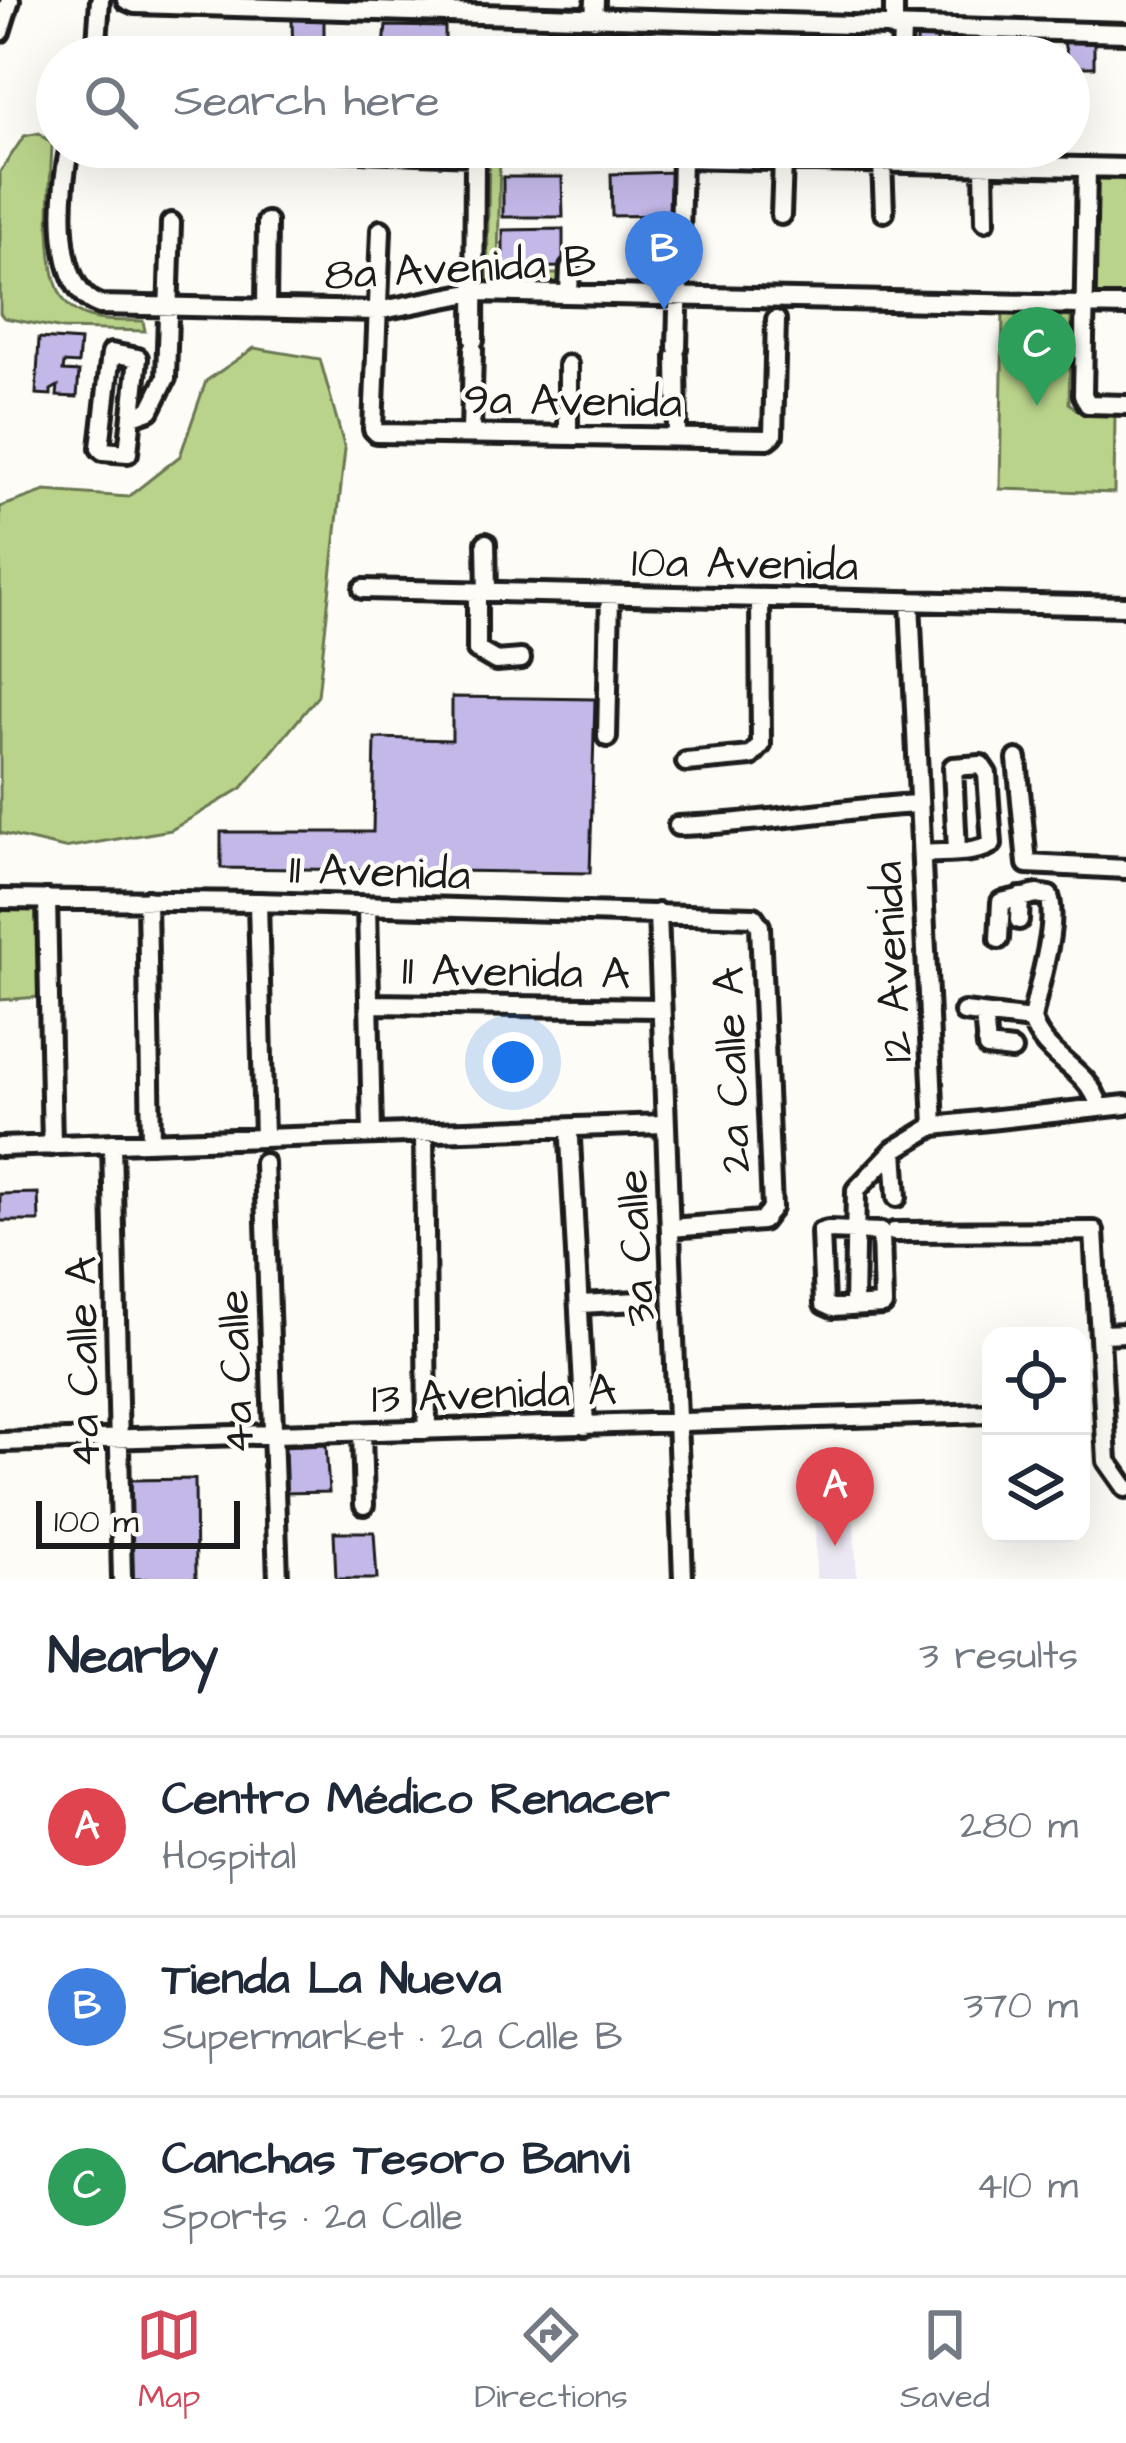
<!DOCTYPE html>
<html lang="en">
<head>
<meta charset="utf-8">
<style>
	:root { --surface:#fff; --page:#f2f2f3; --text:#1f2937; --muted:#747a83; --line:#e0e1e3; --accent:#d1495b }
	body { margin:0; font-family:"Architects Daughter",sans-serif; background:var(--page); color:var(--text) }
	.controls { position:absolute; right:36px; bottom:36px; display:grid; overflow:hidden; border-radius:24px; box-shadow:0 12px 48px #0002 }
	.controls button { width:108px; height:108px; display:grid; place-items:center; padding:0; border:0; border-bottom:3px solid var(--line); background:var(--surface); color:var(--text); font:60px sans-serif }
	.scale { position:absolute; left:36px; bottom:30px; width:204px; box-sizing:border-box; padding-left:12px; border:6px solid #1c1c1c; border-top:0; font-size:33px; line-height:42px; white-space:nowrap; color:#1c1c1c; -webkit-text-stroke:9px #fdfcf7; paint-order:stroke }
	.you { position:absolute; left:513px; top:1062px; width:42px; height:42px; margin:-30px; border:9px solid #fff; border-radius:50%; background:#1a73e8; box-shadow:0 0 0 18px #1a73e833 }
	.badge { display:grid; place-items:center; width:78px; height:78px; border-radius:50%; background:var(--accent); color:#fff; font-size:39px; font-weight:700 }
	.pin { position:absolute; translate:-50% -99px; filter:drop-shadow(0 3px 6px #0008) }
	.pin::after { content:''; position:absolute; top:63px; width:42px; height:36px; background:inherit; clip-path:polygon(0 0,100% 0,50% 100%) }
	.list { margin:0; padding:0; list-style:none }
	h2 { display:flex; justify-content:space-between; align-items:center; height:156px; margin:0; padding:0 48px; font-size:51px }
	h2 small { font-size:39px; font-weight:400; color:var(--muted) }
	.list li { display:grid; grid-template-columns:78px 1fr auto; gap:36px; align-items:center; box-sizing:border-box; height:180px; padding:0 48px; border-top:3px solid var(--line) }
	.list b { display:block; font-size:45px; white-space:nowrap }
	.list p { margin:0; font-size:39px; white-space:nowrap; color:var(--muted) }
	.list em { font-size:39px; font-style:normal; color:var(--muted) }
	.icon { flex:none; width:66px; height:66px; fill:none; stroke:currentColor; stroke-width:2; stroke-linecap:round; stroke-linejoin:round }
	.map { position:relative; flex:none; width:1126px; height:1579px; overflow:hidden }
	.search { position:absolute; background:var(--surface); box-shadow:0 12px 48px #0002; left:36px; right:36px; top:36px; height:132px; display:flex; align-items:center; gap:30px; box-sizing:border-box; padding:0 42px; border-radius:66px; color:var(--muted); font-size:45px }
	.sheet { height:696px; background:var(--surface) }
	nav { display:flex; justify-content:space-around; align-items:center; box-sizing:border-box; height:168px; border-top:3px solid var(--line); background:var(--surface); font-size:33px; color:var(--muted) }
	nav a { display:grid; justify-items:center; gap:6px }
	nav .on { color:var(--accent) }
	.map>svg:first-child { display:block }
	.built { fill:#ece8f3 }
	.green { fill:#bad38a; stroke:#6b7853; stroke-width:3 }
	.building { fill:#c4b8e9; stroke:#1c1c1c; stroke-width:3 }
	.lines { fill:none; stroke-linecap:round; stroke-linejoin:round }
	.minor-casing { stroke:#1c1c1c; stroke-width:26 }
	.minor { stroke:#fdfcf7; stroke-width:16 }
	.labels { text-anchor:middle; stroke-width:9; stroke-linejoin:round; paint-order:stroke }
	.street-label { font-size:45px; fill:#1c1c1c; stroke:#fdfcf7 }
</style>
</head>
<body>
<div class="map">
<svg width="1126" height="1579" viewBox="0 0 1126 1579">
	<rect width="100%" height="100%" fill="#fdfcf7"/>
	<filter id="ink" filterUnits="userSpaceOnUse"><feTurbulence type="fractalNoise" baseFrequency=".00833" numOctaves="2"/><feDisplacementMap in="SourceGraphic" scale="24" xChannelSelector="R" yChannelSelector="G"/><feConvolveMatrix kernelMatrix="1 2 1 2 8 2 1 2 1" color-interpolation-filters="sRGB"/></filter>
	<g filter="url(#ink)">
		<path class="built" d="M853,1511L857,1579H816L815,1513Z"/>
		<path class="green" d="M39,133L52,144C51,183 39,282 71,308C91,324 120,320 143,321L145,331L63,329L4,318L0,313V172L24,136Z
			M489,147H500L498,274H561V291H487Z
			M1092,172L1126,173V301H1091Z
			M1003,313L1071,317L1069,403L1078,411L1115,412L1114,493L1000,489Z
			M254,348L320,359L345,449L318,696L242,788L171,830L64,848L0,833V507L45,491L128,497L180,456L206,381Z
			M38,905L39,997L0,1000V906Z"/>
		<path class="building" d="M292,18L324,20V57L293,56Z
			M386,26L445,27V57H383Z
			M819,34L838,36V57H818Z
			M917,36H937V57H917Z
			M1094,41V67H1069L1064,42Z
			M504,147H563L562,163H504Z
			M610,147H673V163L610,164Z
			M673,172L674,215L612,216L611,174Z
			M503,177H562L563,217H503Z
			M563,229V267L503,268V230Z
			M39,338L80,341L78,364L64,363L63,371L79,372L77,397L57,396L58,386L51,390V395L36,394Z
			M452,697L595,699L590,873L221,868V832H373L375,738L452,740Z
			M38,1193L39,1221H0V1194Z
			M326,1445L329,1492L283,1493L280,1447Z
			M195,1479L196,1579H133L130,1480Z
			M334,1532H374L377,1579H336Z"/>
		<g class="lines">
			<defs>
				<path id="minor" d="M126,0L135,4L1126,33
					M594,19L595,0
					M894,29V0
					M0,32L10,0
					M96,57L100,0
					M901,57L902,29
					M70,147C60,187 52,290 100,305L377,311L475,292L1126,306
					M247,147L475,155L474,340
					M882,162L884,212
					M984,165L985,221
					M1087,167L1083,395L1088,404L1126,405
					M781,215L783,160
					M381,230L373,429L377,433L768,439L773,435L776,320
					M569,294L570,268
					M266,308L267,222
					M677,348L682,158L1126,168
					M111,353L138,358L128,453L103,451L100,448Z
					M676,356L677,437
					M133,416L150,410L166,378L171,223
					M471,433L473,349
					M568,434V365
					M486,543L487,592
					M363,589L1126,606
					M477,592V650L496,661L521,659
					M910,601L934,1126L1126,1105
					M607,737L610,595
					M1017,759L1027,864L1126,869
					M686,762L751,756L761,745L760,598
					M678,826C759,824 838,808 919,804
					M922,854C944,852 974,855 992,844L987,774L981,765L953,767L957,851
					M0,899L258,902L754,917L760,926L772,1208L762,1221L670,1228
					M47,899L52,1146
					M147,900L151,1142
					M258,902L264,1138
					M367,907L372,1134
					M658,913L683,1579
					M1019,920L1020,897
					M999,939L1001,902L1037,894L1049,896C1059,925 1037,988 1032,1020C1043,1057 1088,1068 1099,1105
					M370,1004L660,1008
					M964,1012L1032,1020
					M984,1015L987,1047L1012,1050
					M424,1133L427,1430
					M570,1139L585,1426
					M112,1143L122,1579
					M0,1147L664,1124
					M894,1150L897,1197
					M264,1163L278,1579
					M828,1230L881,1232L883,1305L833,1308L824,1304L821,1232Z
					M894,1232L1094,1231L1107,1461L1126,1488
					M580,1304L639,1301
					M854,1307L856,1190L894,1150L934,1126
					M1102,1334L1126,1333
					M362,1432L364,1505
					M0,1442L991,1413"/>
			</defs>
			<use href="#minor" class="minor-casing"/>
			<use href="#minor" class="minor"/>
		</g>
	</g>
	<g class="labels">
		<g class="street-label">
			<text transform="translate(460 266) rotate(-3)" y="16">8a Avenida B</text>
			<text transform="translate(573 399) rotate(1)" y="16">9a Avenida</text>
			<text transform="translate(745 562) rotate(1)" y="16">10a Avenida</text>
			<text transform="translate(380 870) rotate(2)" y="16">11 Avenida</text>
			<text transform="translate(890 962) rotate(-93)" y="16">12 Avenida</text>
			<text transform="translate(516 970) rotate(1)" y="16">11 Avenida A</text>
			<text transform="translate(730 1070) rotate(-92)" y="16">2a Calle A</text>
			<text transform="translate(634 1248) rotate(-93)" y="16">3a Calle</text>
			<text transform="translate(81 1362) rotate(-91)" y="16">4a Calle A</text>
			<text transform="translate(234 1372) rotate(-92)" y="16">4a Calle</text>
			<text transform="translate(494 1392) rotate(-2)" y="16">13 Avenida A</text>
		</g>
	</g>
</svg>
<div class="controls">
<button><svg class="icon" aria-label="locate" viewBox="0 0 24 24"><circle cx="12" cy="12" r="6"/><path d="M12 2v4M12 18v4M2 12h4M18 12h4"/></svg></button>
<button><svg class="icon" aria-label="layers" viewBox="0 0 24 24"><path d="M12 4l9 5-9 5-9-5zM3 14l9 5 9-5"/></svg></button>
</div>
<div class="scale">100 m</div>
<div class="you"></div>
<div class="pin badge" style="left:835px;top:1546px;background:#e0444e">A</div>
<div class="pin badge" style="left:664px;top:310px;background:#3f7fe0">B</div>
<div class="pin badge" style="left:1037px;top:406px;background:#2e9e5b">C</div>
<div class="search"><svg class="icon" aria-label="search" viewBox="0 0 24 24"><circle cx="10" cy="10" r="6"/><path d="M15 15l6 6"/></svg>Search here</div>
</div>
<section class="sheet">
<h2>Nearby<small>3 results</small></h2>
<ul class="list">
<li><span class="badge" style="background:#e0444e">A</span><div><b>Centro Médico Renacer</b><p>Hospital</p></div><em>280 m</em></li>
<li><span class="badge" style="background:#3f7fe0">B</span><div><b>Tienda La Nueva</b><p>Supermarket · 2a Calle B</p></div><em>370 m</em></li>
<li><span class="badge" style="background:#2e9e5b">C</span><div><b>Canchas Tesoro Banvi</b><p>Sports · 2a Calle</p></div><em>410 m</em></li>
</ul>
</section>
<nav>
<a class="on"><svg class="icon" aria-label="map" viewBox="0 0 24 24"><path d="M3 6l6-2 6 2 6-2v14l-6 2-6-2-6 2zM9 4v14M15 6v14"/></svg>Map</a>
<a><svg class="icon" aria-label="directions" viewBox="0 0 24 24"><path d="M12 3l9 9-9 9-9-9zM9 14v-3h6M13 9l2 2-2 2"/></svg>Directions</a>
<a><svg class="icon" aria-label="saved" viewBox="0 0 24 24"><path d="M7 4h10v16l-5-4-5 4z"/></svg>Saved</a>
</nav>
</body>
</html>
